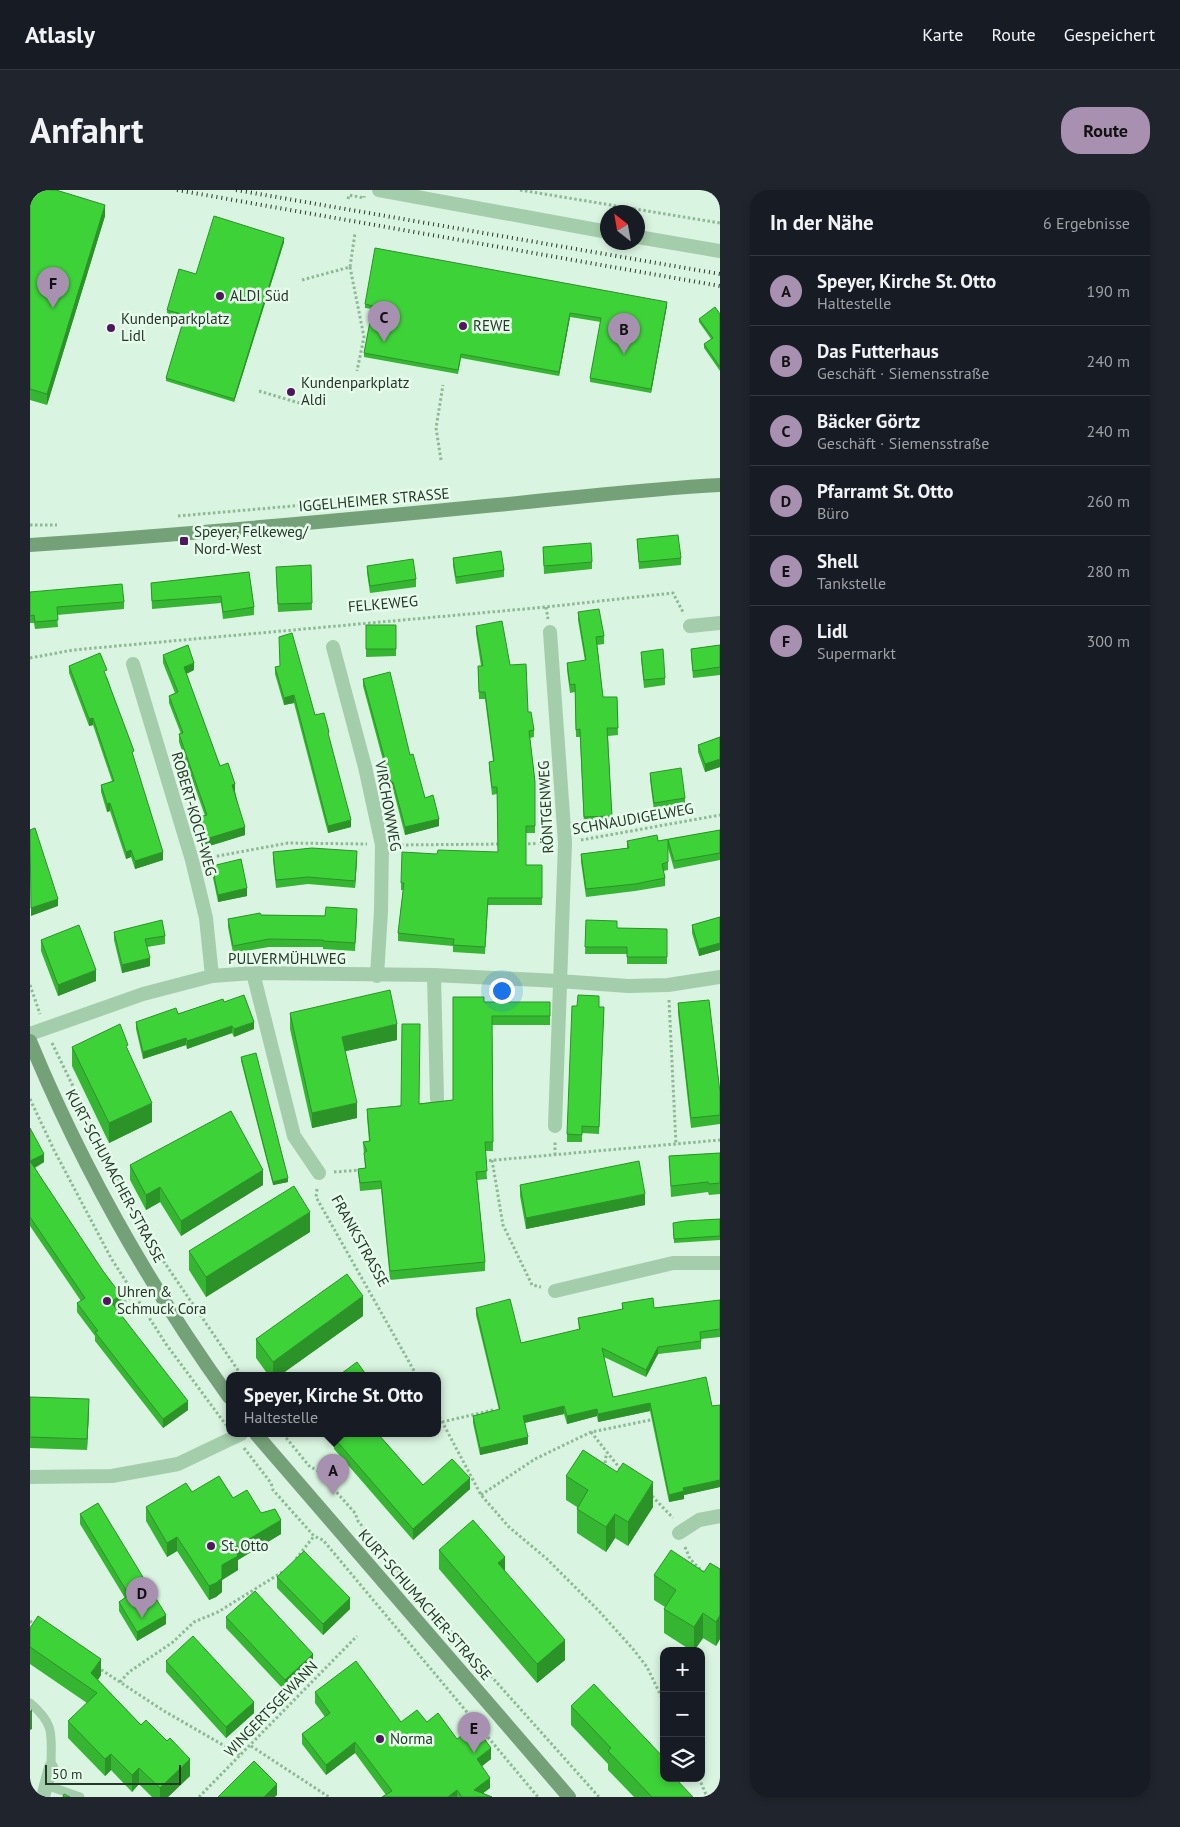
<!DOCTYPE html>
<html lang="de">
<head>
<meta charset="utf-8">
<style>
	:root { --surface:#171b24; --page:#20242c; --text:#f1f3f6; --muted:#9ea1a6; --line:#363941; --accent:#a890b1 }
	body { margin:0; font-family:"PT Sans",sans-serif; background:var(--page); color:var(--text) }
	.controls { position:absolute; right:15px; bottom:15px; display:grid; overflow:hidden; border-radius:10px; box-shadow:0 2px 8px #0003 }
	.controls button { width:45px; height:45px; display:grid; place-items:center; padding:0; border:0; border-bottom:1px solid var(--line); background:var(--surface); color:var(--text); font:25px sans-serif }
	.compass { position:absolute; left:570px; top:15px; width:45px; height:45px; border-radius:50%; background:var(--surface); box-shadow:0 2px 8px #0003; rotate:329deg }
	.scale { position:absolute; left:15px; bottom:12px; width:136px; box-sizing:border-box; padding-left:5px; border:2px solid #263827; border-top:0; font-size:14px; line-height:18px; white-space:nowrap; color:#263827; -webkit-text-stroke:4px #e6fbec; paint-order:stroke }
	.you { position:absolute; left:471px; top:800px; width:18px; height:18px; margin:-12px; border:4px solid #fff; border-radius:50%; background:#1a73e8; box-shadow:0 0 0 8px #1a73e833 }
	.badge { display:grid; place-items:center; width:32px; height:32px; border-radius:50%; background:var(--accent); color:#111; font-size:16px; font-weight:700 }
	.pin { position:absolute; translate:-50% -41px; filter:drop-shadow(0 1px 2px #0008) }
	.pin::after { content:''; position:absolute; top:26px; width:18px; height:15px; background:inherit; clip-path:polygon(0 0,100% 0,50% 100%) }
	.popup { position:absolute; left:196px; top:1182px; width:215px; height:65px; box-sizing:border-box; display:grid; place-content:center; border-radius:10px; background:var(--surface); filter:drop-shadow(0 1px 4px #0005); font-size:16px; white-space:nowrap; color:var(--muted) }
	.popup b { font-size:19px; color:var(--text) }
	.popup::after { content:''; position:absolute; left:50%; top:100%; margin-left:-10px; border:10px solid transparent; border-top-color:var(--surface) }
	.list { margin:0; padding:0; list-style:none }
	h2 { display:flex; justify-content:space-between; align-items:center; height:65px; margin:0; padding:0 20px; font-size:21px }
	h2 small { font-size:16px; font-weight:400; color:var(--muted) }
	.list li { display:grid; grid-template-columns:32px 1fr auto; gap:15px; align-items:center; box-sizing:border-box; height:70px; padding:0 20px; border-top:1px solid var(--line) }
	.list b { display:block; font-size:19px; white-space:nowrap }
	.list p { margin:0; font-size:16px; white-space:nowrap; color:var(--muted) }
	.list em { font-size:16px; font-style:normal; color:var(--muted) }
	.icon { flex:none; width:28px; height:28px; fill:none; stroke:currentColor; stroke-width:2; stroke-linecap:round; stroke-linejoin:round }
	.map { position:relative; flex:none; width:690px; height:1607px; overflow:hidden; border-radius:20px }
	header { display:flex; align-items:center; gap:30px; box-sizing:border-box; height:70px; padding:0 25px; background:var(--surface); border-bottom:1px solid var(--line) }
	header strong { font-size:24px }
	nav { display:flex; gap:28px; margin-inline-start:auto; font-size:18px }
	.intro { display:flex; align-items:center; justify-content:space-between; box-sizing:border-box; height:120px; padding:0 30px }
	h1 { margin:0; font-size:35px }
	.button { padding:12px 22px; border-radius:20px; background:var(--accent); color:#111; font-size:18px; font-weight:700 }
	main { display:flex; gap:30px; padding:0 30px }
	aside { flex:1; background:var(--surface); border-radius:20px; box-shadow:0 2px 8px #0003 }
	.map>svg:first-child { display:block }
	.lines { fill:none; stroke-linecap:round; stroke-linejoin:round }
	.path { stroke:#8eb995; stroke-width:3; stroke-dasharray:2.5 2.5; stroke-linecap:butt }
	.service { stroke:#a4cdac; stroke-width:9 }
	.minor { stroke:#a4cdac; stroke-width:14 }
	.secondary { stroke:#75a179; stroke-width:14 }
	.rail { stroke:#263827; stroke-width:4; stroke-dasharray:1 4; stroke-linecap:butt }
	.wall { fill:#35b531 }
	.shaded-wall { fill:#2b9328 }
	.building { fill:#3ed239; stroke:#2b9328 }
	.poi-dot { fill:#4f185d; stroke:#e6fbec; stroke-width:2 }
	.labels { text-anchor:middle; stroke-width:5; stroke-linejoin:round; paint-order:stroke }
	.poi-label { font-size:15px; fill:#263827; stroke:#e6fbec; text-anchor:start }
	.street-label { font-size:15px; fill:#263827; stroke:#e6fbec }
</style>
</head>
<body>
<header>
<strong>Atlasly</strong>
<nav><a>Karte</a><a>Route</a><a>Gespeichert</a></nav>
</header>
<div class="intro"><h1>Anfahrt</h1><a class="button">Route</a></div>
<main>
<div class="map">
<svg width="690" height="1607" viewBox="0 0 690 1607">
	<rect width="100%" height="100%" fill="#d9f4e0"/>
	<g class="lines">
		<path class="path" d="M490,0L690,33
			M318,9L319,5L334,8V6
			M320,77L334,147L327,181
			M272,90L320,77L325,43
			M229,201L279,216
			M411,270L406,238L413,195
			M148,326L286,314
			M0,335H27
			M516,417L518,429
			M0,468L43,460L516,417L643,403L654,424
			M551,650L690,625
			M493,654L520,653
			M366,655L472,654
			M177,668L258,653L337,654
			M0,795L10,824
			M639,810L646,955
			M22,853L91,995L132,1069L212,1186
			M0,909L24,960L81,1068L136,1154L196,1235
			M525,965V950
			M462,970L473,1035L502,1095L511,1097
			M454,971L690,950
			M304,982L331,980
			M287,999L286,1007L387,1186
			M88,1104L94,1112L105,1105
			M407,1222L451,1305L479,1337L517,1369L568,1420L603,1459L617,1477L634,1512
			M412,1232L463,1220
			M561,1242L592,1281
			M253,1244L280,1277L287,1280L325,1323L328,1331L377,1392L569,1607
			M214,1258L241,1293L243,1300L284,1346L293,1350L508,1607
			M576,1278L575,1270L577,1263
			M451,1305L505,1269L561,1242L625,1229
			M622,1306L643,1328
			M655,1357L660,1369L673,1382
			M266,1369L284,1346
			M0,1431L6,1436
			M67,1477L134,1521L212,1566
			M90,1492L99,1482L143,1452L164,1432L188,1422L254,1381
			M221,1556L299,1607
			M669,1588L677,1607
			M169,1607L327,1446"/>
		<path class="service" d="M0,1513C26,1535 21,1545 21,1577
			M16,1595L50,1607"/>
		<path class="minor" d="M349,0L578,42
			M608,47L690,61
			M660,436L690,433
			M520,442L535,653L525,936
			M303,457L335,577L352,655L351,721L347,786
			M103,474L162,670L176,728L182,786
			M223,783L264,946L289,983
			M404,785L407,909
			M0,844L113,804L182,786L223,783L404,785L529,791L598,796L638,795L690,787
			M525,1101L643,1073H690
			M0,1287L82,1286L148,1274L211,1244
			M649,1343L669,1330L690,1326
			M13,1607L21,1577"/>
		<path class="secondary" d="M0,355C152,345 304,331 456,316C534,309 612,299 690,295
			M0,851C52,977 120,1097 199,1207
			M226,1244L539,1607"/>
		<path class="rail" d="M147,0L690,96
			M206,0L690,84"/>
	</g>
	<path class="wall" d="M0,7L75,26L17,215L0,210Z
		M254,52L204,212L136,191V188L154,129L137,123V120Z
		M335,114L637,115L621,203L560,192V188L571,132L540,127L529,186L431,168L428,184L334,167V163L343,119L335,118Z
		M690,124V181L674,158V154L681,149L669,132V129Z
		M607,349L651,368V375L609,379Z
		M513,357L562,372V379L514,384Z
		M423,368L474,380V387L426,394L423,376Z
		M281,375L282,420L248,422L246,384Z
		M337,376L386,389V397L340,403L337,383Z
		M219,382L224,417V425L193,429L191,413L122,419L121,393Z
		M0,402L94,412V419L27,425L28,437L5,439L4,433H0Z
		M548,422L574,446V454L567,455L573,507H587L588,545L578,546L582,633L554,634L550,547H546L545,502L540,503L537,480V473L555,471L548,430Z
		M336,435H366V466L336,467Z
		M446,436L480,475L498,522L504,540V547L500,548L505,592V643H496V675H512V715H458L455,764L423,762V756L368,751V743L373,700H371V693L407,664L468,662L467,604L462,605L459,579V572L463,571L455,509H449L448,476H451L446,443Z
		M690,455V485L663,488L661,466V459Z
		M611,462L635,488V495L614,498L611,469Z
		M133,465L164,480L156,484L190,576L205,601L215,645L176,657L169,635V627L175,626L149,552V544H151L139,513V506L145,503L133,473Z
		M39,476L77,487L104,569L133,670L105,679L101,667L96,669L80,621L77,622L71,602V595L82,591L63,535L59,536L39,483Z
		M245,477L285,525L299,549L321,637L298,643L264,513L254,515L245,484Z
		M333,489L380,565L395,608L409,636L375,645L363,599L361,600L333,496Z
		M690,547V577L675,582L668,562V555Z
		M620,583L655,608V616L624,621L620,590Z
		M690,640V670L644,679L638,658V680L633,681L635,688V696L605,701L556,707L551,672V664L597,658V651H628Z
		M243,662L327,669L325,698L278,694L246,698L243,670Z
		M182,676L217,706L188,712L182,683Z
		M231,725L327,726L325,761L293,759V757H239L203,763L198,737V729Z
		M690,727V760L669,766L662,743V735Z
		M556,730L587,738L637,739V774H597V764H555Z
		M84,742L135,746V754L117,757L120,776L92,783L84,750Z
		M11,750L66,791L28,806L11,761Z
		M194,812L224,839L204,847L202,843L157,859L156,855L113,869L106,839V832L148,824Z
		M454,812H520V835H462L463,961H455L457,989L447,990L455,1072V1081L360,1090L351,999L330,1001L328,979L335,978L333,952L339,951L337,927V919L423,910Z
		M648,813L690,902V934L661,938L648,823Z
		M569,817H574L569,944L552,943V952H537V944Z
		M260,823L367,850L315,861L327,928L282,938L260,839Z
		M42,857L122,932L79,953L42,876Z
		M211,867L258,992L243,995L211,871Z
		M0,938L14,972L5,978L91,1113L85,1118L158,1220L133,1238L65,1151V1146L47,1122V1113L51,1111L0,1036Z
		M690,963V1004L679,1005L678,1002L641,1007L639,966Z
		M100,975L233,995L151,1046L130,1012L116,1020L100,990Z
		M490,995L615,1015L496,1039L490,1006Z
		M690,1029V1050L644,1053L643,1033Z
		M280,1042L176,1107L159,1080V1061Z
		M690,1110V1147L671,1149V1159L628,1164L616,1187L574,1167L583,1207L682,1216L690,1215V1297L654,1305V1309L639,1312L620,1221L568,1232L567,1226L537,1234L534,1224L495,1233L498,1254L450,1265L443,1233V1226L469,1220L446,1125V1118L491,1153L549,1140L548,1128L592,1119V1113L624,1118Z
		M333,1126L249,1186H239L226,1168V1149Z
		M0,1207L59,1220L57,1260L0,1258Z
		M349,1245L393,1295L440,1299L383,1350L304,1259V1248Z
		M536,1286L623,1317L598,1356L585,1348L576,1362L547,1343V1317L536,1310Z
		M162,1302L203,1308L231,1323L251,1344L208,1370V1380L192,1390V1402L186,1407L179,1410L147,1361L137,1367L116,1331V1317Z
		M50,1324L136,1434L107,1451L89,1421V1412L95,1408L50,1334Z
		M409,1360L475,1381L535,1470L507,1493L409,1379Z
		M690,1379V1449L686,1456L673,1448L664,1461H662L634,1443V1419L635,1417L624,1410V1385L674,1382Z
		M247,1387L320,1419L293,1445L247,1398Z
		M196,1427L283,1475L255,1501L196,1438Z
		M0,1438L71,1485L68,1490L160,1586L138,1607H122L109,1594L102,1602L81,1580L75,1586L38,1548V1531L57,1513L0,1474Z
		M136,1471L224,1523L196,1548L136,1482Z
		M285,1502L371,1532H397L427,1549L461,1569L452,1576L460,1598L453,1603L462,1607H352L356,1605L325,1563L296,1585L272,1554V1544L295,1527L285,1513Z
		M541,1516L634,1588L663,1607H604L578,1580V1574L541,1535Z"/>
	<path class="shaded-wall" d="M75,15V26L17,215V204Z
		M254,48V52L204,212V209Z
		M637,112V115L621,203V199Z
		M540,123V127L529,186V182Z
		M164,473V480L154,485V477Z
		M264,505V513L254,515V508Z
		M63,528V535L59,536V529Z
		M690,569V577L675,582V574Z
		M361,592H363V599L361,600Z
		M205,594V601L202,602V595Z
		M80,613V621L77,622V614Z
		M409,629V636L375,645V637Z
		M321,630V637L298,643V636Z
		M215,637V645L176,657V649Z
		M101,660V667L96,669V662Z
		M327,661V669L325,698V691Z
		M133,662V670L105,679V671Z
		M217,698V706L188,712V705Z
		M28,709V716L1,726V718Z
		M690,753V760L669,766V759Z
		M120,768V776L92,783V775Z
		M66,780V791L28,806V795Z
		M224,832V839L204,847V839Z
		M367,834V850L312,862V847Z
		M202,836V843L157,859V851Z
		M156,848V855L113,869V862Z
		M122,913V932L79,953V933Z
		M327,913V928L282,938V923Z
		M14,964V972L0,980V971Z
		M233,980V995L151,1046V1031Z
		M258,988V992L243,995V992Z
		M130,997V1012L116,1020V1005Z
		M615,1004V1015L496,1039V1028Z
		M280,1022V1042L176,1107V1087Z
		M91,1105V1113L81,1121V1112Z
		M333,1106V1126L249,1186H243V1172Z
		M628,1157V1164L616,1187V1180Z
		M59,1209V1220L57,1260V1249Z
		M158,1211V1220L133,1238V1229Z
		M620,1213V1221L568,1232V1224Z
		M534,1216V1224L493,1233V1226Z
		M567,1219V1226L537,1234V1226Z
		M498,1247V1254L450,1265V1258Z
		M440,1288V1299L383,1350V1339Z
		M690,1290V1297L654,1305V1309L639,1312V1305L653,1298Z
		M623,1292V1317L598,1356V1332Z
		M585,1324V1348L576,1362V1337Z
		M251,1330V1344L208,1370V1380L192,1390V1402L186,1407L179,1410V1396L204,1358Z
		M147,1347V1361L137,1367V1353Z
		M475,1367V1386L468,1373Z
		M320,1408V1419L293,1445V1434Z
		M673,1423V1448L664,1461V1437Z
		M136,1425V1434L107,1451V1442Z
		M690,1425V1449L686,1456V1432Z
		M535,1450V1470L507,1493V1474Z
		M283,1464V1475L255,1501V1490Z
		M71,1469V1485L61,1499V1483Z
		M224,1512V1523L196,1548V1537Z
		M2,1519V1539L0,1540V1521Z
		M325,1552V1563L296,1585V1575Z
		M461,1558V1569L447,1580V1569Z
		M81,1564V1580L75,1586V1569Z
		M160,1569V1586L138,1607H130V1598Z
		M109,1578V1594L102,1602V1585Z
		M460,1588V1598L448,1607L444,1600Z
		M247,1594V1605L245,1607H234Z
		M427,1600V1607H418Z"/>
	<path class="building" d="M2,0H26L75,15L17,204L0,199V7Z
		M184,26L254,48L204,209L136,188L155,125L137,120L149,79L166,84Z
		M345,58L637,112L621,199L560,188L571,128L540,123L529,182L431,164L428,180L334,163L343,116L335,114Z
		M685,117L690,124V177L674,154L683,148L669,129Z
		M648,345L651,368L609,372L607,349Z
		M561,353L562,372L514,376L513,357Z
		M471,361L474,380L426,387L423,368Z
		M383,369L386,389L340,396L337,376Z
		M281,375L282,413L248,414L246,377Z
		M219,382L224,417L193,422L191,406L122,411L121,393Z
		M92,394L94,412L27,417L28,430L5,432L4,425L0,426V402Z
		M569,419L574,446L566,447L573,507H587L588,538H577L582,626L554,627L550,539L546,540L545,494L540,495L537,473L556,470L548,422Z
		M472,431L480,475L496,474L498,522H501L504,540L499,541L505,592V636H496V675H512V708H458L455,757L423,755L424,749L368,743L374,693H371L372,662L407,664L408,660L468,662L467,597H462L459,572L464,571L455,502H449L448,476H453L446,436Z
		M336,435H366V459H336Z
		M262,443L285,525L294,523L299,542L298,543L321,630L298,636L264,505L254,508L245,477L250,476L249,447Z
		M158,455L164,473L154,477L190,576L198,573L205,594L202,595L215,637L176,649L169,627L177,625L149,544L153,543L139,506L148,502L133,465Z
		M690,455V477L663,481L661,459Z
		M633,459L635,488L614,490L611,462Z
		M70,463L77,480L74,481L104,561L102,562L133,662L105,671L101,660L96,662L80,613L77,614L71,595L84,591L63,528L59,529L39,476Z
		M360,482L380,565L383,564L395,608L403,605L409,629L375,637L363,592H361L333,489Z
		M690,547V569L675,574L668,555Z
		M651,578L655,608L624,613L620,583Z
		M5,638L28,709L1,718L0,640Z
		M690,640V663L644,671L638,650V672L632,674L635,688L605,694L556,699L551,664L599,658L597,651L627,645L628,651Z
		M282,658L327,661L325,691L278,687L246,690L243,662Z
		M211,669L217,698L188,705L182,676Z
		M296,717L327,719L325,753L293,751V750L239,749L203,756L198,729L230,723L231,725L295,726Z
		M690,727V753L669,759L662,735Z
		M132,730L135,746L115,749L120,768L92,775L84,742Z
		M556,730L587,731V738L637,739V767H597V757H555Z
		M49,735L66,780L28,795L11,750Z
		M360,800L367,834L312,847L327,913L282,923L260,823Z
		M214,805L224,832L204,839L202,836L157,851L156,848L113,862L106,832L146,818L148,824L193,809L194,812Z
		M548,805L569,806V817H574L569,937L552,936V945L537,944L542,816H547Z
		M423,807H454V812H520V826H462L463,952H455L457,981L446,982L455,1072L360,1081L351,991L330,993L328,979L336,978L334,963L337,961L333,952L340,951L337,919L371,916L372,834H390L389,914L423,910Z
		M679,810L690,902V925L661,928L648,813Z
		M90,834L98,855L96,856L122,913L79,933L42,857Z
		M226,863L258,988L243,992L211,867Z
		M201,921L233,980L151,1031L130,997L116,1005L100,975Z
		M0,938L14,964L0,971L73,1081L91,1105L81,1112L158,1211L133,1229L65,1142L68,1141L47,1113L55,1108L0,1027Z
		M690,963V993L679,994L678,992L641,996L639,966Z
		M609,971L615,1004L496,1028L490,995Z
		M264,996L280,1022L176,1087L159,1061Z
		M690,1029V1046L644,1049L643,1033L655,1031Z
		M317,1084L333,1106L243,1172L226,1149Z
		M623,1108L624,1118L690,1110V1139L670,1142L671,1151L628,1157L616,1180L572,1158L583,1207L676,1187L682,1216L690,1215V1290L653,1298L654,1301L639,1305L620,1213L568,1224L567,1219L537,1226L534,1216L493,1226L498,1247L450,1258L443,1226L470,1219L446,1118L480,1109L491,1153L550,1139L548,1128L593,1119L592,1113Z
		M327,1172L335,1183L330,1186H308Z
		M376,1183L379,1186H372Z
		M0,1207L59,1209L57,1249L0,1247Z
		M308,1244H348L393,1295L422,1269L440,1288L383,1339L304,1248Z
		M553,1260L587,1282L593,1273L623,1292L598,1332L585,1324L576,1337L547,1319L558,1300L536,1286Z
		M189,1286L203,1308L217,1300L231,1323L245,1319L251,1330L204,1358L208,1366L192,1375V1388L186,1393L179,1396L147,1347L137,1353L116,1317L156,1293L162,1302Z
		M68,1313L136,1425L107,1442L89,1412L99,1405L50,1324Z
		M443,1330L475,1367L468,1373L535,1450L507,1474L409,1360Z
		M641,1360L674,1382L680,1373L690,1379V1425L686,1432L673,1423L664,1437L634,1419L646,1400L624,1385Z
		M274,1361L320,1408L293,1434L247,1387Z
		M225,1401L283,1464L255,1490L196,1427Z
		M8,1426L71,1469L61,1483L111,1535L116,1530L137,1551L140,1548L160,1569L130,1598L109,1578L102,1585L81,1564L75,1569L38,1531L67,1503L0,1457V1438Z
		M163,1446L224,1512L196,1537L136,1471Z
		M326,1471L371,1532L387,1520L397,1532L408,1523L427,1549L445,1536L461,1558L447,1569L460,1588L444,1600L462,1607H432L427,1600L418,1607H352L362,1601L325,1552L296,1575L272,1544L300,1523L285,1502Z
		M564,1494L634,1568V1588H645L663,1607H622L578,1561L581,1558L541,1516Z
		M224,1571L247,1594L234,1607H188Z
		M34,1604L40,1607H33Z"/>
	<g class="poi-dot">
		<circle cx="190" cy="106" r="5"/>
		<circle cx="433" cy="136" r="5"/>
		<circle cx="81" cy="138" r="5"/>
		<circle cx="261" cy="202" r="5"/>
		<rect x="149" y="346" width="10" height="10" rx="2.5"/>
		<circle cx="77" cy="1111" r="5"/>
		<circle cx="181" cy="1356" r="5"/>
		<circle cx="350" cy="1549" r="5"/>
	</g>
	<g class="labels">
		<g class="poi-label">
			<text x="200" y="111">ALDI Süd</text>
			<text x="91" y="134">Kundenparkplatz<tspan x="91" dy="17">Lidl</tspan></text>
			<text x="443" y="141">REWE</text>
			<text x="271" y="198">Kundenparkplatz<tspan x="271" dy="17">Aldi</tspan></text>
			<text x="164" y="347">Speyer, Felkeweg/<tspan x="164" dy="17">Nord-West</tspan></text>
			<text x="87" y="1107">Uhren &amp;<tspan x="87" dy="17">Schmuck Cora</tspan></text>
			<text x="191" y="1361">St. Otto</text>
			<text x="360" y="1554">Norma</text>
		</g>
		<g class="street-label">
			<text transform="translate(344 310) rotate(-5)" y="5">IGGELHEIMER STRASSE</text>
			<text transform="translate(353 414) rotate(-5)" y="5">FELKEWEG</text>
			<text transform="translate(358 616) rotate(80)" y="5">VIRCHOWWEG</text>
			<text transform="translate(516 617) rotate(-93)" y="5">RÖNTGENWEG</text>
			<text transform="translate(164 624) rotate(74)" y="5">ROBERT-KOCH-WEG</text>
			<text transform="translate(603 629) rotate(-10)" y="5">SCHNAUDIGELWEG</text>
			<text x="257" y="774">PULVERMÜHLWEG</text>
			<text transform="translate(85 986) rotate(62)" y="5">KURT-SCHUMACHER-STRASSE</text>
			<text transform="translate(330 1051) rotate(61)" y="5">FRANKSTRASSE</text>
			<text transform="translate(395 1415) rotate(49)" y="5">KURT-SCHUMACHER-STRASSE</text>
			<text transform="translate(241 1519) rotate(-46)" y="5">WINGERTSGEWANN</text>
		</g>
	</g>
</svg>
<div class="controls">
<button>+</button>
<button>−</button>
<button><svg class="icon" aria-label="layers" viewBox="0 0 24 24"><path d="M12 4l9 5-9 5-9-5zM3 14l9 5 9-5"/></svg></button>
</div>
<svg class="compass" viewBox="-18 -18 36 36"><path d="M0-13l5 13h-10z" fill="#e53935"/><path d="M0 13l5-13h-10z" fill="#9ea1a6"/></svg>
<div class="scale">50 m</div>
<div class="you"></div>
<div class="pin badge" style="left:303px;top:1305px">A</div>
<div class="popup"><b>Speyer, Kirche St. Otto</b>Haltestelle</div>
<div class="pin badge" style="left:594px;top:164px">B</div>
<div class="pin badge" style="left:354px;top:152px">C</div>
<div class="pin badge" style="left:112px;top:1428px">D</div>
<div class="pin badge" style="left:444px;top:1563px">E</div>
<div class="pin badge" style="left:23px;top:118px">F</div>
</div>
<aside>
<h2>In der Nähe<small>6 Ergebnisse</small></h2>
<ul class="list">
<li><span class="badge">A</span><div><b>Speyer, Kirche St. Otto</b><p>Haltestelle</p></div><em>190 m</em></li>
<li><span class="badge">B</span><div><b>Das Futterhaus</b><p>Geschäft · Siemensstraße</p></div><em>240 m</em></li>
<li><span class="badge">C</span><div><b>Bäcker Görtz</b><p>Geschäft · Siemensstraße</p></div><em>240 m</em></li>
<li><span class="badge">D</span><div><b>Pfarramt St. Otto</b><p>Büro</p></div><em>260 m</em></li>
<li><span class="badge">E</span><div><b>Shell</b><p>Tankstelle</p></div><em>280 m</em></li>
<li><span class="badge">F</span><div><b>Lidl</b><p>Supermarkt</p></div><em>300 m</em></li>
</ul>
</aside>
</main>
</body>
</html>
